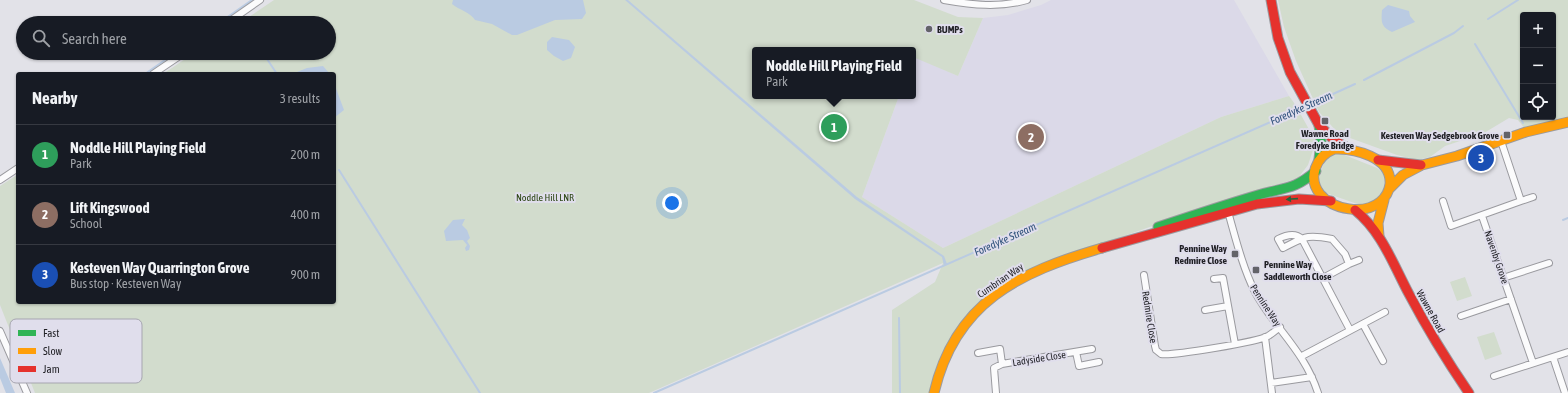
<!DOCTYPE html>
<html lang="en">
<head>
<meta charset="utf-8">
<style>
	:root { --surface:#171b24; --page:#20242c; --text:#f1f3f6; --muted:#9ea1a6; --line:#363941; --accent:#b1b2b7 }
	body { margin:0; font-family:"Asap Condensed",sans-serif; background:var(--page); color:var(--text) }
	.controls { position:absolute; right:12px; top:12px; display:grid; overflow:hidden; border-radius:4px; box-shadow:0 1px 3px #0004 }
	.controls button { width:36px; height:36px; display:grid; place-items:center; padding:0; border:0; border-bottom:1px solid var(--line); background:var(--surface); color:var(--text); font:20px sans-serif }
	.you { position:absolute; left:672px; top:203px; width:14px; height:14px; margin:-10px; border:3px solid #fff; border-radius:50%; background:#1a73e8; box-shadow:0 0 0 6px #1a73e833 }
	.badge { display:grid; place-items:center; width:26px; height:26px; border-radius:50%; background:var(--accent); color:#fff; font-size:13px; font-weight:700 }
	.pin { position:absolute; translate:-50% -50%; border:2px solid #fff; box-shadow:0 1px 4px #0006 }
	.popup { position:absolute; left:752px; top:47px; width:164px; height:52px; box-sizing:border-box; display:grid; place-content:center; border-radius:4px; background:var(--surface); filter:drop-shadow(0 1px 3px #0005); font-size:13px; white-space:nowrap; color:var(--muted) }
	.popup b { font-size:15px; color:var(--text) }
	.popup::after { content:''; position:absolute; left:50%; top:100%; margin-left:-8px; border:8px solid transparent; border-top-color:var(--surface) }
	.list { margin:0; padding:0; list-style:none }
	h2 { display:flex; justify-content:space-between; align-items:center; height:52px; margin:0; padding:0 16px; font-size:17px }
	h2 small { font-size:13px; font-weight:400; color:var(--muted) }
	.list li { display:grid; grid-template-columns:26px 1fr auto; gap:12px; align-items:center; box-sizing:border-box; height:60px; padding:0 16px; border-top:1px solid var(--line) }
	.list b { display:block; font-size:15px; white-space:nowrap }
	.list p { margin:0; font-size:13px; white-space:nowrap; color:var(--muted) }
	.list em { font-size:13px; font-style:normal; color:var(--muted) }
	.icon { flex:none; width:22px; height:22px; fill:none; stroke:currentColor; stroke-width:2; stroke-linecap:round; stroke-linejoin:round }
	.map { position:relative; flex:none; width:1568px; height:393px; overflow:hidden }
	.search { position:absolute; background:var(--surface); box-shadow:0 1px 3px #0004; left:16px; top:16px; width:320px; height:44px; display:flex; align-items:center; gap:10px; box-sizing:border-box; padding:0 14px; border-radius:22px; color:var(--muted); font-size:15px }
	.panel { position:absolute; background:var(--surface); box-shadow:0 1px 3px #0004; left:16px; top:72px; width:320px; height:232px; border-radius:4px }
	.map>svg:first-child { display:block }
	.built { fill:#dbd9e8 }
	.green { fill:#d2dccd; fill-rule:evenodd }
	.water { fill:#bacbe2 }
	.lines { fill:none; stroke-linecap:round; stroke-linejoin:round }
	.stream { stroke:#bacbe2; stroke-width:2 }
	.street-casing { stroke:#9a9a9f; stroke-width:8 }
	.fast-casing { stroke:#9a9a9f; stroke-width:11 }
	.slow-casing { stroke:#9a9a9f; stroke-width:11 }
	.jam-casing { stroke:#9a9a9f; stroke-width:11 }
	.street { stroke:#fbfbfc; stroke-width:6 }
	.fast { stroke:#30b455; stroke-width:9 }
	.slow { stroke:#ff9f0a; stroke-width:9 }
	.jam { stroke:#e5322d; stroke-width:9 }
	.oneway { fill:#27623a }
	.poi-dot { fill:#636369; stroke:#e0deec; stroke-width:1.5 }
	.labels { text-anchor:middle; stroke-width:4; stroke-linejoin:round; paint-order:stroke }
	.poi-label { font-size:10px; font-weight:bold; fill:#1f1f24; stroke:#e0deec; text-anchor:start }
	.park-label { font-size:10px; fill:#2c4614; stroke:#e0deec }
	.street-label { font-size:10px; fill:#1f1f24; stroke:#e0deec }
	.water-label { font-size:11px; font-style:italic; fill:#2f517b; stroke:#e0deec }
	.key { fill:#e0deec; stroke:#a6a5b0; stroke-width:1 }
	.key-label { font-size:11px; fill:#1f1f24 }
</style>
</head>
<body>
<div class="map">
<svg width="1568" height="393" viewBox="0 0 1568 393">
	<rect width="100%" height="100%" fill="#e2e2e8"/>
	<path class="built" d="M1051,0H1234L1289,96L1221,117L943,248L862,197L899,96H913V56L958,76L983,18L1008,15L1041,5Z"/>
	<path class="green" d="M274,0H914L958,17L983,18L958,76L913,57V50H755V96H899L862,197L943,248L1221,117L1289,96C1300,110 1306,126 1316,141L1308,165L1298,178L1198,210L1019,273L988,293L963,319L938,362L930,393H892V310L935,282L943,263L649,393H35L0,305V186L17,175L18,302H334V74H163L194,53H329V23H240Z
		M1278,0H1568V116L1525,129L1518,120L1509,118L1484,133L1445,146L1430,157L1417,160L1397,155L1339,134L1319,112L1296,61L1284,27ZM1523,15H1553V117H1523Z
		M1337,152L1377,168L1385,175C1385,193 1380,200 1363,206L1326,193L1319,182C1322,165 1323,161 1337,152Z
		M1465,277L1472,296L1457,301L1450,282Z
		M1494,332L1502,354L1485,360L1477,337Z"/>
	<path class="water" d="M453,0H583L586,13L582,19L555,20L517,35H512L492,24L475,20C470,12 459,10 452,4Z
		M625,0H628L857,197L944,256L947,264L944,266L942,257L855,199Z
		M1388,5L1409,11L1410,16L1415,22L1392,32C1381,27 1381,22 1382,10Z
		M552,37L569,40L575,47L571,58L563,61L554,56L547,50V42Z
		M323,66L330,74H292L307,68Z
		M334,83L344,110L334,118Z
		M465,219L462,225L467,230L470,238L467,241L470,246L469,250L466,251L465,248L467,245L463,240L446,241L444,231L453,220Z
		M0,358L15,393H6L0,378Z"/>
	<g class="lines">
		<path class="stream" d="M1488,19L1518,0
			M219,23L252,0
			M1475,44L1523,123
			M263,53L277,74
			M145,74L175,53
			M1364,80L1454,33L1463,26
			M1311,104L1355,84
			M339,170L480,393
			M1563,220L1568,218
			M899,318L900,393
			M654,393L1307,106"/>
		<defs>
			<path id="street" d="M944,0C973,5 999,8 1027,0
				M227,23L260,0
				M153,74L184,53
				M1501,141L1521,201L1533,197
				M0,180L18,168
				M1443,201L1451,226L1521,201
				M1227,208C1235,236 1242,266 1255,292C1275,329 1304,350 1318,393
				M1482,216L1533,363
				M1349,264L1345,254L1332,239C1306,234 1305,237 1283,248L1278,239C1286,235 1295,232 1302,239L1350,330
				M1144,275L1155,346L1156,350L1161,354C1171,356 1258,342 1268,336C1272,334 1276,330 1280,327
				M1323,278L1349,264L1359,260
				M1503,278L1549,263
				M1214,279L1223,278L1235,344
				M1205,310L1228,306
				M1461,316L1511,299
				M1363,324L1383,361
				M0,331L27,393
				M1265,337L1272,393
				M1076,352L1079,366L1099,362
				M978,353L1000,349L1002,364
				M1302,356L1385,312
				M1553,357L1565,393
				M1494,376L1568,352
				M1271,383L1312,377
				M996,393L994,368L1002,364L1092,349"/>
			<path id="fast" d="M1319,125L1321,141L1319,159
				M1158,227C1191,216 1224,205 1258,195C1284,187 1293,191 1316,171"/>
			<path id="slow" d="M1334,149C1354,148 1392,157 1390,184C1389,192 1385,198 1380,202C1364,215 1333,210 1320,194C1307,178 1316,156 1334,149Z
				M1389,189L1403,175L1422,165L1457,156L1526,132L1568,122
				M1379,236L1378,223L1384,200
				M934,393C955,302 1019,272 1102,248"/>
			<path id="jam" d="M1271,0L1278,38L1290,72L1319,125L1335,141L1348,148
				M1378,160L1421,165
				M1355,210C1382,232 1393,264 1409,294C1427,328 1447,361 1469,393
				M1102,248L1257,204L1299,199L1331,201"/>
		</defs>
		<use href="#street" class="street-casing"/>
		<use href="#fast" class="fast-casing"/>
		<use href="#slow" class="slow-casing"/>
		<use href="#jam" class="jam-casing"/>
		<use href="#street" class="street"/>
		<use href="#fast" class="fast"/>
		<use href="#slow" class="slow"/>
		<use href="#jam" class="jam"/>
	</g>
	<defs><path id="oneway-solid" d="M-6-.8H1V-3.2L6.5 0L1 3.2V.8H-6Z"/></defs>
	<use class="oneway" href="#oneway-solid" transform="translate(1292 199) rotate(176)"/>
	<g class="poi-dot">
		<circle cx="929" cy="29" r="4"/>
		<rect x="1321" y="117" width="8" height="8" rx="2"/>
		<rect x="1503" y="131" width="8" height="8" rx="2"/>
		<rect x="1231" y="250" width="8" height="8" rx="2"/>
		<rect x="1252" y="266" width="8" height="8" rx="2"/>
	</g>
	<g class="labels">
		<g class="poi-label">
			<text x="937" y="33">BUMPs</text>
			<text x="1325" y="137" text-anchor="middle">Wawne Road<tspan x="1325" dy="12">Foredyke Bridge</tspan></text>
			<text x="1499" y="139" text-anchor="end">Kesteven Way Sedgebrook Grove</text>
			<text x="1227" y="252" text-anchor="end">Pennine Way<tspan x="1227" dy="12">Redmire Close</tspan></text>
			<text x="1264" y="268">Pennine Way<tspan x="1264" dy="12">Saddleworth Close</tspan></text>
		</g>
		<g class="park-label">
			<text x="545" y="201">Noddle Hill LNR</text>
		</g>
		<g class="street-label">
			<text transform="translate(1497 257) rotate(71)" y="4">Navenby Grove</text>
			<text transform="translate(1000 280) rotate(-34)" y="4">Cumbrian Way</text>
			<text transform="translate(1266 305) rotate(57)" y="4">Pennine Way</text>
			<text transform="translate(1431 311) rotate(61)" y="4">Wawne Road</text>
			<text transform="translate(1150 317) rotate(81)" y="4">Redmire Close</text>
			<text transform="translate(1039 358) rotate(-9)" y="4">Ladyside Close</text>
		</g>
		<g class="water-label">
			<text transform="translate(1301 108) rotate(-24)" y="4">Foredyke Stream</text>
			<text transform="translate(1005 239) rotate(-24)" y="4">Foredyke Stream</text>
		</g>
	</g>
	<rect x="10" y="319" width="132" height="64" rx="6" class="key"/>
	<rect x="18" y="330" width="18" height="6" fill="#30b455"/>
	<rect x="18" y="348" width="18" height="6" fill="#ff9f0a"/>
	<rect x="18" y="366" width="18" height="6" fill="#e5322d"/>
	<g class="key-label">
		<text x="43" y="337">Fast</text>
		<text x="43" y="355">Slow</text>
		<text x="43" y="373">Jam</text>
	</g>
</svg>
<div class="controls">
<button>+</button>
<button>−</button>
<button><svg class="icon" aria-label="locate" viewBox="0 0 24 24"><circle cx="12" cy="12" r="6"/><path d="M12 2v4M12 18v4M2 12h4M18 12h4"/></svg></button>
</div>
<div class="you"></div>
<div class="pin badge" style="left:834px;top:127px;background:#2e9e5b">1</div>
<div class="popup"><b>Noddle Hill Playing Field</b>Park</div>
<div class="pin badge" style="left:1031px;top:137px;background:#8d6e63">2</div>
<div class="pin badge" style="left:1481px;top:158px;background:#1a4fb4">3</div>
<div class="search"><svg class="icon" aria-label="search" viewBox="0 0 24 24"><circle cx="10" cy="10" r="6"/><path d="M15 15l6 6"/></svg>Search here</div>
<section class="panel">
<h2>Nearby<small>3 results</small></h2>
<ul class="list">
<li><span class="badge" style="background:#2e9e5b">1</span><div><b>Noddle Hill Playing Field</b><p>Park</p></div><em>200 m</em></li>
<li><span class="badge" style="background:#8d6e63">2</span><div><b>Lift Kingswood</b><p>School</p></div><em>400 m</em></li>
<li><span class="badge" style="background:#1a4fb4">3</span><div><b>Kesteven Way Quarrington Grove</b><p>Bus stop · Kesteven Way</p></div><em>900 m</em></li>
</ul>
</section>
</div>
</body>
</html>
